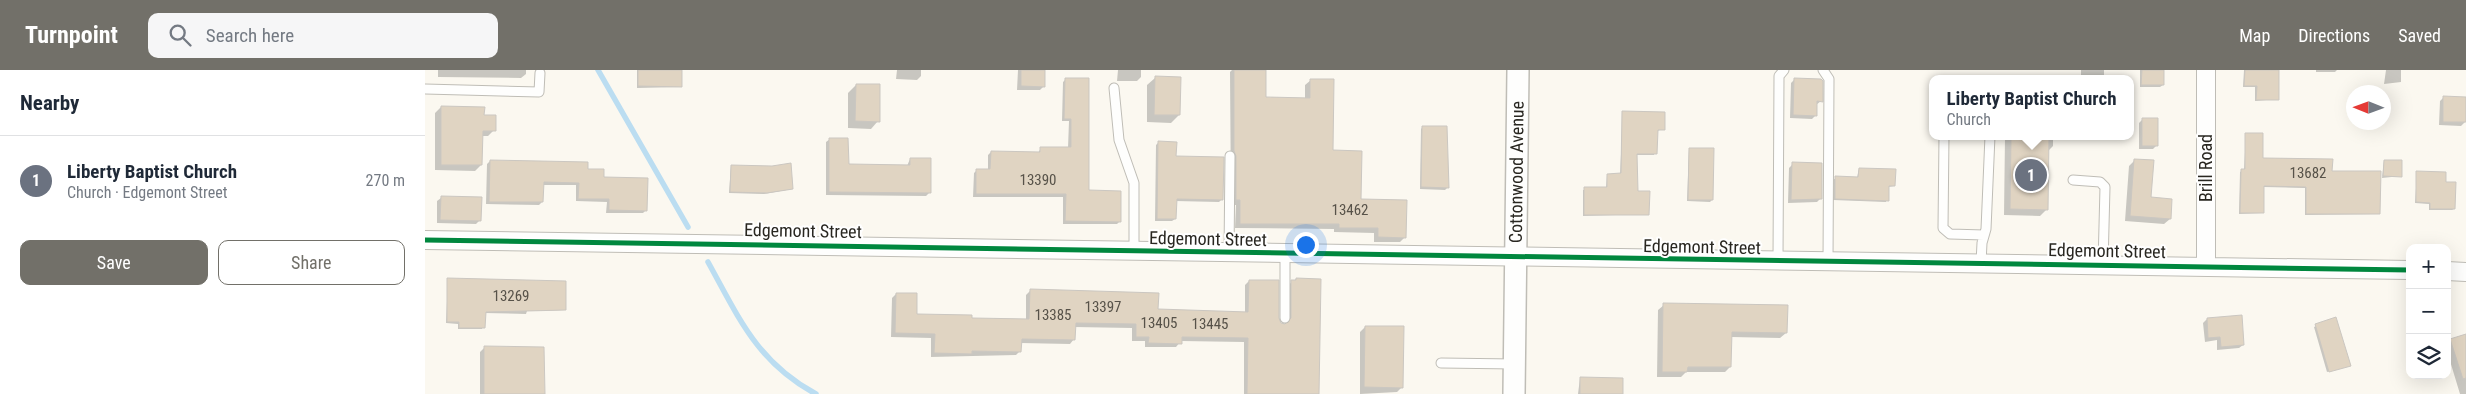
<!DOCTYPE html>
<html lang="en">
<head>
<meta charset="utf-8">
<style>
	:root { --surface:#fff; --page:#f6f6f7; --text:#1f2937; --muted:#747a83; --line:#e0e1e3; --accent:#727069 }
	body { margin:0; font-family:"Roboto Condensed",sans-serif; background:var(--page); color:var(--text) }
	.controls { position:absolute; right:15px; bottom:15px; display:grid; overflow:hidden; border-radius:10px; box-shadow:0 5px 20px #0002 }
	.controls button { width:45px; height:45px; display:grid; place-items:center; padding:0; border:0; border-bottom:1px solid var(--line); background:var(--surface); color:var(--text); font:25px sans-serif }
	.compass { position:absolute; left:1921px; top:15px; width:45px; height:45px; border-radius:50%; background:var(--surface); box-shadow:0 5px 20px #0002; rotate:271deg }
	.you { position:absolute; left:880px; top:174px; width:18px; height:18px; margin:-12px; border:4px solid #fff; border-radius:50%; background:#1a73e8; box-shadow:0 0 0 8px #1a73e833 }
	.badge { display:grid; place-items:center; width:32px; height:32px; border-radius:50%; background:var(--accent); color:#fff; font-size:16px; font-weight:700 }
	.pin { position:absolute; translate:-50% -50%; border:2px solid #fff; box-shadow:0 1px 5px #0006 }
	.popup { position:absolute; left:1504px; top:5px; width:205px; height:65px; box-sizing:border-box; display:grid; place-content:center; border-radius:10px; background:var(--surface); filter:drop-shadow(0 1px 4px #0005); font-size:16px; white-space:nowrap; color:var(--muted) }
	.popup b { font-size:19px; color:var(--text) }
	.popup::after { content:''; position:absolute; left:50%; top:100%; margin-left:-10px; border:10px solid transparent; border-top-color:var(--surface) }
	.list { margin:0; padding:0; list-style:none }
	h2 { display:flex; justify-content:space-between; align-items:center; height:65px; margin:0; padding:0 20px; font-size:21px }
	h2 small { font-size:16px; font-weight:400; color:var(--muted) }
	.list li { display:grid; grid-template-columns:32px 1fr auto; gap:15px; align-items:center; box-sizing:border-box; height:90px; padding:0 20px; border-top:1px solid var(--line) }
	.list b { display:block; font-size:19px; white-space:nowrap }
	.list p { margin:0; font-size:16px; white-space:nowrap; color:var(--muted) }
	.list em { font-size:16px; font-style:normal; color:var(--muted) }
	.actions { display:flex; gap:10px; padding:15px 20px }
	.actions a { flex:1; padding:11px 0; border:1px solid var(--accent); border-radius:10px; text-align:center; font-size:18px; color:var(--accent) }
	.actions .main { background:var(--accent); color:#fff }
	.icon { flex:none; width:28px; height:28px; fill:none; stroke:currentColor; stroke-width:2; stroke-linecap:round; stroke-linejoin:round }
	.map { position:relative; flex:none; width:2041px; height:324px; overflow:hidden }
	header { display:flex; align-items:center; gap:30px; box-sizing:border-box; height:70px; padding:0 25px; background:var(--accent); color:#fff }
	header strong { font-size:24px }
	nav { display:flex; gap:28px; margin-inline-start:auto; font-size:18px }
	.search { width:350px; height:45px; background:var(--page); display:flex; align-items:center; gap:12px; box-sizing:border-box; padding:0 18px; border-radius:10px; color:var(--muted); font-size:19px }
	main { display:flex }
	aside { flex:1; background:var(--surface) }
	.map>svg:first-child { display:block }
	.shadow { fill:#0003 }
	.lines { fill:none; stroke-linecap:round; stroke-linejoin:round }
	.stream { stroke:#bbddf1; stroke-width:5.5 }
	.building { fill:#e0d4c2; stroke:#cbc7c1 }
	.service-casing { stroke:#bfbdb6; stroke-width:11 }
	.minor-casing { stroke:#bfbdb6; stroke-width:20 }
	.tertiary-casing { stroke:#bfbdb6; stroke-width:24 }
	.service { stroke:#fefefd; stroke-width:9 }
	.minor { stroke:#fefefd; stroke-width:18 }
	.tertiary { stroke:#fefefd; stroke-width:21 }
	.cycleway-casing { stroke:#fff; stroke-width:8 }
	.cycleway { stroke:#00873e; stroke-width:5 }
	.labels { text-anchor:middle; stroke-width:4; stroke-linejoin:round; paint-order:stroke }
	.number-label { font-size:15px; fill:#575249 }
	.street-label { font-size:18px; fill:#292721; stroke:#fff }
</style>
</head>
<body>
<header>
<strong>Turnpoint</strong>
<div class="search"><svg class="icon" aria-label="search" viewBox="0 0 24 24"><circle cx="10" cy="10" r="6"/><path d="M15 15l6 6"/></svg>Search here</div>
<nav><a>Map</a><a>Directions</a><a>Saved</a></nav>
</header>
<main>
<aside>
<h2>Nearby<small></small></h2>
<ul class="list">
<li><span class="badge" style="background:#6b7280">1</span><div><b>Liberty Baptist Church</b><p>Church · Edgemont Street</p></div><em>270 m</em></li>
</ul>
<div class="actions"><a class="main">Save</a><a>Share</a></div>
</aside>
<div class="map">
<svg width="2041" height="324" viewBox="0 0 2041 324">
	<rect width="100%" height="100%" fill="#fbf8f0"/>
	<path class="shadow" d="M13,0H101V4L96,8L13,7Z
		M212,0H256V17L212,18Z
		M472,0H496V6L492,10L471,9Z
		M593,0H619V16L615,20H592Z
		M693,0H716V7L712,11H692Z
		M807,0H840L839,29H880V15L886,10L907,82L935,131L980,167L975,172H949V163L909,162V159L810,158L811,135H806L805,2Z
		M1656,0H1679V9H1656Z
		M1715,0H1738V15L1735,17H1715Z
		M1819,0H1853V29L1830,31V17H1818Z
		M1891,0H1912L1910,2H1891Z
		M1961,0H1976V12L1959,14Z
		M730,8L754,45L746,53L722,52V15Z
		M641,9L663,121L695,151L692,154H638V127H548L549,103L552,100H563V85L566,82L613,83L616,78H643L644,51H637L638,12Z
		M1370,9L1396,31L1391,35V45L1387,49L1365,48L1366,13Z
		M431,15L453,51L446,59L423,58V23Z
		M2018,28L2040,52L2036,56L2014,55L2015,31Z
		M16,37L58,46L69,60L63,66H56V95L50,101L10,100V43Z
		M1198,42L1239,59L1231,61L1229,85H1211L1212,122L1223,144L1158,146V120L1181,118L1182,105H1195Z
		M1718,49L1732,75L1728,79H1714V53Z
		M998,57L1023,117L1020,120L995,119L996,59Z
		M1821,64L1836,89L1954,144L1880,145V118L1838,117L1837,143L1814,144L1815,102L1819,100Z
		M1580,66H1628V76L1623,81L1622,139L1615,146L1579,145Z
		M405,69L423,95L482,96L485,89L504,123L501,126L401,125V72Z
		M733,73L750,88L797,129L794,132L750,131V149L747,151H730L731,75Z
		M1264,79L1287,130L1285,132L1262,131Z
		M1710,90L1725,128L1745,149L1739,154L1700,151L1704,96Z
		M65,91L161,100L177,108L221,140L218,143H181L182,132L151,131V115H117V132L114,135L61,134L62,94Z
		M1959,91L1976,106L1957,108Z
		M1368,94L1396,128L1392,132L1363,133L1364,98Z
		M306,96L367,119L339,124L304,123Z
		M1434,99L1469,116L1463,117L1461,132L1408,130L1409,109L1432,108Z
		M1992,103L2019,113L2029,139L2027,140H2004V134L1990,133Z
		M16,128L55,150L51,154L12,153V131Z
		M23,209L139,240L102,241L101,244L59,243L57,259H33V254L21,253Z
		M871,209L893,324H819V272L756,271L751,277H720V271H707V258L649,257V269L645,274L595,273V281L591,285L506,287V268L466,267L467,228L471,224L491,245L546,249L601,250V225L605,221L732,240L820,243V215L824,211L856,254H862V216Z
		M1239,235L1361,263L1355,268L1306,267L1305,297L1300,302H1261L1256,307H1232L1233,240Z
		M1782,249L1818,275L1814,278L1792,280V270L1780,272L1778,253Z
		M1910,249L1924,295L1902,302L1889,257Z
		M940,257L977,317L972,322L935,324V262Z
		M2041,265V324H2035L2022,281V274L2026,270Z
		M60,277L118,324H55V282Z
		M1155,308L1197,324H1153Z"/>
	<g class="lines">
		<path class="stream" d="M173,0L263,157
			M283,192C314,248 332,292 391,324"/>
	</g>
	<path class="building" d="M213,0H257V17L213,16Z
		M596,0H620V17L596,16Z
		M809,0H841V27L885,28V9H909L908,80L937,81L936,129L982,130L981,168L953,167V158H914V154H815V130H811V86L809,81Z
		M1717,0H1739V15H1716Z
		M1820,0H1854V30H1831L1832,16H1819Z
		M730,6L756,7L755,45H729Z
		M640,8H664V120L696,121V152L640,151L641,124H551V99H565L566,81L615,82V77H646V49H639Z
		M1369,8L1396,9L1398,11V32L1392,31V46L1368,45Z
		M431,14H455V52L430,51Z
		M2018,26L2041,27V52H2018Z
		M16,36L60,37L59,45H71V61H58L57,95H16Z
		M1197,41L1240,42V60H1233L1232,84H1212L1213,121H1225L1224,145H1159V117H1182V104L1196,103Z
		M1717,48H1733V76H1717Z
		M997,56H1022L1024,118L996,117Z
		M1820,63H1838V88L1908,89L1907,101H1956L1955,144H1881V117L1839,116V143H1815L1816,99H1820Z
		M1586,66H1624L1623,140L1585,139Z
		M404,68H423L424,94L485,95V88H506V123L404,122Z
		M733,71L752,72L751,86L799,87L798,130L752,129L751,149H732Z
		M1264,78H1289L1288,130H1263Z
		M1709,89L1729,90L1726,127L1747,129L1746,149L1705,146Z
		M65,90L163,92V99H179V107L223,108L222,141L184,140V129H153L154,113L119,112L118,132H64Z
		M1959,90H1977V107L1958,106Z
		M1367,92L1397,93V129L1366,130Z
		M366,93L368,119L342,123L305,122L306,95L347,96Z
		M1434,98L1471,99L1470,116H1464V131L1410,129V106L1433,107Z
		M1991,101L2021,102V112H2031L2030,139H2005V133L1991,132Z
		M16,126L57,127L56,151L15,150Z
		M22,208L141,211V240L61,242L60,258H34V252H22Z
		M871,208L896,209L894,324H822L823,268L757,267V274L723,273L724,267H711V254L651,253L650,270L597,269L596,282L547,281V284L509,283L510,264L470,263L471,223H492V244L547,245V248L604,249L605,219L734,223L733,239L823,242L824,210H854V248L856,253L860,254L866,248V210H871Z
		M1238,233L1363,235L1362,263L1307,262L1306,297H1263L1262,302H1237Z
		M1817,245L1819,275L1796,277L1795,267L1783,268L1782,248Z
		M1911,247L1926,296L1904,302L1890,254Z
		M940,256H979L978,318L939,317Z
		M2041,264V308L2038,309L2025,269Z
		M59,276L119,277L120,324H59Z
		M1155,307L1198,308V324H1155Z"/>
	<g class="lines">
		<defs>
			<path id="service" d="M1398,0L1404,9L1403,192
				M689,18L694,70L709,113V181
				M0,19L114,22L115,3
				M1519,66L1518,158L1525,164L1559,165
				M1648,110L1675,112L1680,117L1678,195
				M804,183L805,86
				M860,184V248
				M1353,191L1354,6L1359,0
				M1556,193L1557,173L1561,159L1565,66
				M1016,293L1090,294"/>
			<path id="minor" d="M0,170L1985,200
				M1781,196V0
				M2022,201L2041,202"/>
			<g id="tertiary">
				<path id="s1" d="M1089,324L1093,0"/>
			</g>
		</defs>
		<use href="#service" class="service-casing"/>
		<use href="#minor" class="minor-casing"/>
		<use href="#tertiary" class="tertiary-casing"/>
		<use href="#service" class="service"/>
		<use href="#minor" class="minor"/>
		<use href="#tertiary" class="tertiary"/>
		<defs>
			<path id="cycleway" d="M0,170L1985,200"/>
		</defs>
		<use href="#cycleway" class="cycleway-casing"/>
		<use href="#cycleway" class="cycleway"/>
	</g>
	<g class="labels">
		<g class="number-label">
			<text x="1883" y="108">13682</text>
			<text x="613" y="115">13390</text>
			<text x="925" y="145">13462</text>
			<text x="86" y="231">13269</text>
			<text x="678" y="242">13397</text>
			<text x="628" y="250">13385</text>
			<text x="734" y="258">13405</text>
			<text x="785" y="259">13445</text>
		</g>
		<g class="street-label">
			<text transform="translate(1781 98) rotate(-90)" y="6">Brill Road</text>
			<text dy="6" stroke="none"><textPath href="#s1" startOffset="222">Cottonwood Avenue</textPath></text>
			<text transform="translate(378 161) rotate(1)" y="6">Edgemont Street</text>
			<text transform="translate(783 169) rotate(1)" y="6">Edgemont Street</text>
			<text transform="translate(1277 177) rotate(1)" y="6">Edgemont Street</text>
			<text transform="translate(1682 181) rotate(1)" y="6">Edgemont Street</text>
		</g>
	</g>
</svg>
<div class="controls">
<button>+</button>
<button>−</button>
<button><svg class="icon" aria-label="layers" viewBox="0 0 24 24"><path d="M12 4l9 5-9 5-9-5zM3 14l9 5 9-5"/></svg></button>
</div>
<svg class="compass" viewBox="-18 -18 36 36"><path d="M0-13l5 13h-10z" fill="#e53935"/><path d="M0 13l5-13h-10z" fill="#747a83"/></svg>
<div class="you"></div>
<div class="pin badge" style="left:1606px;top:105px;background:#6b7280">1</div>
<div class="popup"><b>Liberty Baptist Church</b>Church</div>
</div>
</main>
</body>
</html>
